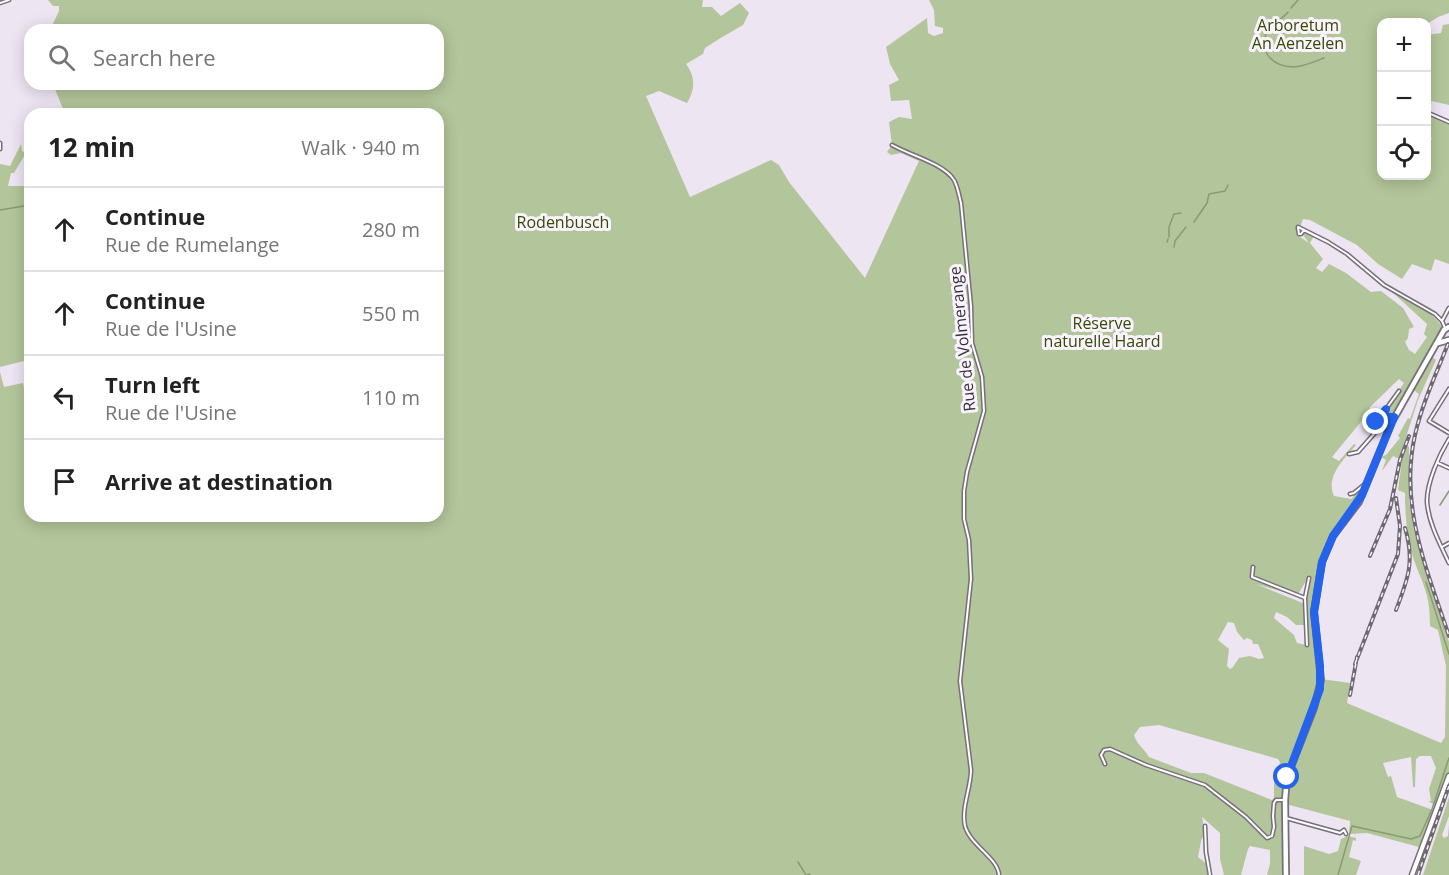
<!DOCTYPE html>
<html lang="en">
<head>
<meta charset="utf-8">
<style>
	:root { --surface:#fff; --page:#f2f2f2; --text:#222; --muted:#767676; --line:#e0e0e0 }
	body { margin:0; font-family:"Open Sans",sans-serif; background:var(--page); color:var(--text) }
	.controls { position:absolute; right:18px; top:18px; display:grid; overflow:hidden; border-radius:12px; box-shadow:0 3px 15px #0003 }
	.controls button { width:54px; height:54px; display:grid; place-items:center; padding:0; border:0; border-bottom:2px solid var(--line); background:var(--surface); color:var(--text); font:30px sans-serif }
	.stop { position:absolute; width:18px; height:18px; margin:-14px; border:4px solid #2563eb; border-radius:50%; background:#fff }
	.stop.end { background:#2563eb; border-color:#fff; box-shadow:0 2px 6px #0008 }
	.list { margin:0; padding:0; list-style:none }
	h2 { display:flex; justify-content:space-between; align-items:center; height:78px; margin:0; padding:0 24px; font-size:26px }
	h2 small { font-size:20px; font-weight:400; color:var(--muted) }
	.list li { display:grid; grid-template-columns:39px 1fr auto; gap:18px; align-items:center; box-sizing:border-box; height:84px; padding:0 24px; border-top:2px solid var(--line) }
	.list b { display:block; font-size:22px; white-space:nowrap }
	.list p { margin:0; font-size:20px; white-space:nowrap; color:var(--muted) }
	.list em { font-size:20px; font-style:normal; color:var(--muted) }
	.icon { flex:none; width:33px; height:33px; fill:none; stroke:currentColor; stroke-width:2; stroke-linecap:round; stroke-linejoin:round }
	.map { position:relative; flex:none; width:1449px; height:875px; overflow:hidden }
	.search { position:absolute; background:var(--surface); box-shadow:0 3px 15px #0003; left:24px; top:24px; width:420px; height:66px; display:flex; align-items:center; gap:15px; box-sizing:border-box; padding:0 21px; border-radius:18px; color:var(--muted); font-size:22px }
	.panel { position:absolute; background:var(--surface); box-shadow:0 3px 15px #0003; left:24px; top:108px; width:420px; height:414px; border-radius:18px }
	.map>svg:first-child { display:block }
	.green { fill:#b3c59a; fill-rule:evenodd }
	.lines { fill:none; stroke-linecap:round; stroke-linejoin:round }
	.stream { stroke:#899c6f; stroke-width:1.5 }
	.street-casing { stroke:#776f7b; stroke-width:5 }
	.secondary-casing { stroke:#776f7b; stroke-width:7 }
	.primary-casing { stroke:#776f7b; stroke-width:8 }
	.street { stroke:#fff; stroke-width:2 }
	.secondary { stroke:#fff; stroke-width:4 }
	.primary { stroke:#fff; stroke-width:4.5 }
	.rail-casing { stroke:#6e6971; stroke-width:4 }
	.rail { stroke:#faf3fe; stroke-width:1.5; stroke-dasharray:4.5; stroke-linecap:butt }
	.route { stroke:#2563eb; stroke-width:8 }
	.labels { text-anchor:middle; stroke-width:6; stroke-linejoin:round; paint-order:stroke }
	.park-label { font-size:16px; fill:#334a00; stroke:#faf3fe }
	.street-label { font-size:16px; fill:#363338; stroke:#faf3fe }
</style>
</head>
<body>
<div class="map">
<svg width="1449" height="875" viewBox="0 0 1449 875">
	<rect width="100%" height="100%" fill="#eee5f3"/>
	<path class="green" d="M48,0H703L702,7H712L721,16L740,3L749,13L743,25L719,39L705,48L703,54L686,64C696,78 695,89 687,103L659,91L646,96L690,197L771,160L779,165L789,182L865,278L919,161L901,153L891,155L887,152L892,145L889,122L899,117L912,119L909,100L891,101L889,85L899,80L890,64L886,47L927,18L928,33L934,36L943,33V28L935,26L934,10L929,0H1449V13L1438,17L1427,24L1426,22H1382V176H1426L1427,152H1428V142L1432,139L1427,130V114L1449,124V264L1435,259L1431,271L1412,264L1402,279L1378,264L1357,245L1310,220L1303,219L1300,227L1296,228L1297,235L1309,243L1303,235L1304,232L1314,236L1310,243L1323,259L1316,268L1322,272L1329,264L1346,273L1371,292L1381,291L1403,308L1414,327L1409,329L1408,338L1405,342L1409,350L1415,354L1427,337L1424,334L1427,324L1391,291C1408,301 1432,309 1442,327L1384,431L1379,428L1381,426L1377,423L1404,383L1399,379L1370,407L1366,421L1364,418L1332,457L1339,461L1354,444L1356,445C1344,459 1325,477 1334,496L1351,499L1365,485L1359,502L1333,536L1322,562L1314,612L1321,679L1350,683L1347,703L1441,743L1445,737L1446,666L1438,630L1430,626C1430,596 1425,589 1415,563C1407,541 1405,515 1405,493L1398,490L1402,460L1407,446L1409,447V500L1414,532L1449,642V774L1446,775L1435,805L1428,801H1431L1429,789L1436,768L1431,756H1420L1416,759L1415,787H1413L1411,757L1383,763L1388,777L1391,776L1397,797L1433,810L1419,847L1367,833L1349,834L1350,821L1282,803L1283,875H1267L1270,864V850L1250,846L1248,849L1241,875H1224L1220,859V833L1202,817L1205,832L1201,841L1198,857L1208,865L1210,875H0V372L4,387L23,383L27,403H30V516H438V114H65L53,84H438V30H50L59,11V6H53ZM1310,574L1305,604L1256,584L1297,596ZM1276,612L1287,617L1296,625H1307V645L1297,643L1294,635L1274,618ZM1228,622L1234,623L1237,632L1244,640L1247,638L1252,640L1253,644H1258L1264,658L1259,659L1250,656L1239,658L1233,667L1230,669L1227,666L1229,649L1218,640ZM1159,725L1278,759L1280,762L1274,784V798L1272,800L1204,773H1191L1149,757C1144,748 1137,745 1134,735L1140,727Z
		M1449,24V105L1427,100L1426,35L1441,33L1443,25Z
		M21,144L22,151L26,153L14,173H11L8,186H30V376L24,361L0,367V164L10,166Z
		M1430,355L1436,360L1418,400L1399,459L1393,456L1382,471L1386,460L1381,457L1386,455L1400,438L1398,436L1408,418L1410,419L1419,394L1412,389Z
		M1449,797V816L1442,835L1444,838L1448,836L1449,825V875H1423Z
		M1348,836L1356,838V841L1353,840L1349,857L1361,861L1356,875H1304V846L1329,854L1338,851L1341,839Z"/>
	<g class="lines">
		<path class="stream" d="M1291,8L1298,0
			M1288,12C1282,20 1274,21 1268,30C1257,50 1271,66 1293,67C1303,67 1314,62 1324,58
			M0,210L30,205
			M1194,222L1207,203L1209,194L1225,191L1228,185
			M1169,237V227L1174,214L1181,213
			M1167,242L1168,239
			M1174,247L1175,241L1186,227
			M1440,505L1449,491
			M1426,582L1449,654
			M798,862L806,875L810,874
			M1338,875L1352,826L1411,839L1420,836L1432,809L1449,758"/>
		<defs>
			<path id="street" d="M0,3L9,0
				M1426,112L1449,122
				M0,143V149
				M892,145C909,155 943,163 954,180C958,187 959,196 961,203L971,306L972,343L982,377L984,411L967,472L964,491V519L969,540L971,579L960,681L971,770C971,788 961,808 965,826C970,845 998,858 999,875
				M1298,227L1328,242L1347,254L1384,285L1435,314L1442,321L1445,328
				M1298,228L1299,234H1301L1304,230
				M1442,321L1449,308
				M1449,389L1429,421L1449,433
				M1386,409L1399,391
				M1376,422L1386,409L1381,426L1390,417H1394
				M1449,439C1439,455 1427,482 1427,501C1428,522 1440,544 1449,563
				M1349,454L1358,452L1381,426
				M1438,463L1449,468
				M1350,494L1354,493L1365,484
				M1442,547L1449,543
				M1253,567L1252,577L1305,598
				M1307,645L1305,598L1309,578
				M1105,764L1101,755L1104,750L1110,749L1146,765L1205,785L1246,817L1267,838L1272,836L1274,827L1273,816L1274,803L1276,800H1285
				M1286,818L1340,833L1344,830L1346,834
				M1205,826L1206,852L1210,875"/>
			<path id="secondary" d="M1412,875L1449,776"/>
			<path id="primary" d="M1438,343L1449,340
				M1286,875L1285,800L1287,777L1314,708L1321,680L1314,612L1322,562L1333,536L1359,502L1392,422L1444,330L1449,327"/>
		</defs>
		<use href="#street" class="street-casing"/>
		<use href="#secondary" class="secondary-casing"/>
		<use href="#primary" class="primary-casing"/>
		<use href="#street" class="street"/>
		<use href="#secondary" class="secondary"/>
		<use href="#primary" class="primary"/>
		<defs>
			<path id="rail" d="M1448,344C1436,374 1422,404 1415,435C1399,506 1427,570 1449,636
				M1370,556L1390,509L1400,460L1409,436
				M1396,610C1408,579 1415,561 1405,528
				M1355,664L1398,554L1400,526L1396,498
				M1350,695L1357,657
				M1418,875L1449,786"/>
		</defs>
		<use href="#rail" class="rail-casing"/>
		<use href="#rail" class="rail"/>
	</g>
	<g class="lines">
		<path class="route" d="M1287,777L1320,689V666L1314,612L1322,562L1333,536L1362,495L1394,417H1390L1381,426L1386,409L1376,422"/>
	</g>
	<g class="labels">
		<g class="park-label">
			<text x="1298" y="31">Arboretum<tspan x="1298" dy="18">An Aenzelen</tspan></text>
			<text x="563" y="228">Rodenbusch</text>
			<text x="1102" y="329">Réserve<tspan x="1102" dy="18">naturelle Haard</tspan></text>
		</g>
		<g class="street-label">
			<text transform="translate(962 339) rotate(-96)" y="6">Rue de Volmerange</text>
		</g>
	</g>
</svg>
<div class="controls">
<button>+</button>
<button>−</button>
<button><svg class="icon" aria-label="locate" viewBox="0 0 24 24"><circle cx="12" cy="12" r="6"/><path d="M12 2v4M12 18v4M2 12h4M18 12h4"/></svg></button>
</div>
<div class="stop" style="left:1287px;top:777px"></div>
<div class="stop end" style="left:1376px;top:422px"></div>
<div class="search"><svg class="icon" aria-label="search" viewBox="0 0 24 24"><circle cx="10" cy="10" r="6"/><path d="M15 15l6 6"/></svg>Search here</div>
<section class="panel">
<h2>12 min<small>Walk · 940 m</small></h2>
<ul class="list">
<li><svg class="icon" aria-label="ahead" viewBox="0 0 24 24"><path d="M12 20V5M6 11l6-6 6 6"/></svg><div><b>Continue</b><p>Rue de Rumelange</p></div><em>280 m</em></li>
<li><svg class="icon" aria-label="ahead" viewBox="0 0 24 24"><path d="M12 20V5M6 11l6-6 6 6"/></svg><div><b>Continue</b><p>Rue de l'Usine</p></div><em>550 m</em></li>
<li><svg class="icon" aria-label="left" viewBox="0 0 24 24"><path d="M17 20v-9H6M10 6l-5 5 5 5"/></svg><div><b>Turn left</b><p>Rue de l'Usine</p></div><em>110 m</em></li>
<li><svg class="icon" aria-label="arrive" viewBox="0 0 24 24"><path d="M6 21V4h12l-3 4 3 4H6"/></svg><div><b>Arrive at destination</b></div></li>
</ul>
</section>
</div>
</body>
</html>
